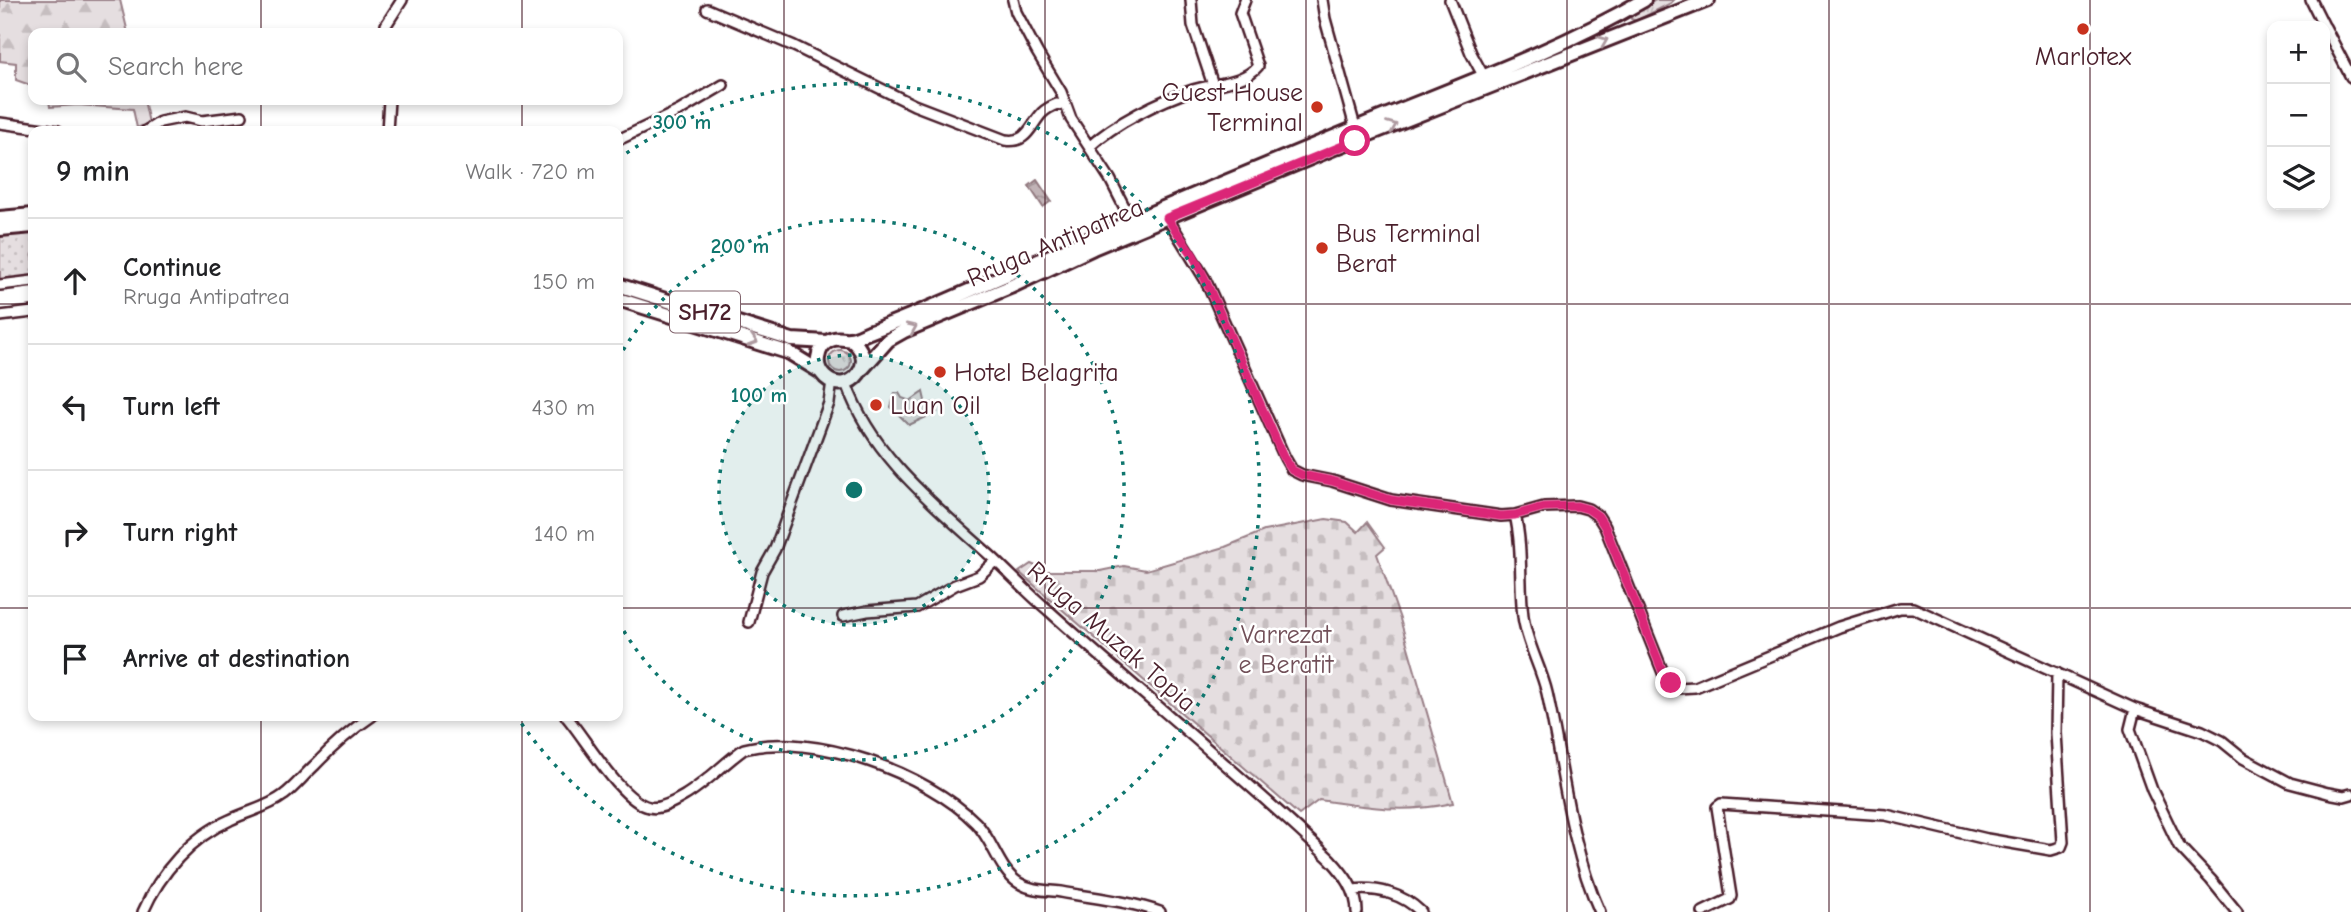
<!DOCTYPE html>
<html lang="en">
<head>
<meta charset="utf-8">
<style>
	:root { --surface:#fff; --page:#f6f6f6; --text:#202124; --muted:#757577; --line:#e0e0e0 }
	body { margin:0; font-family:"Comic Neue",sans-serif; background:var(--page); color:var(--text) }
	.controls { position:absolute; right:21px; top:21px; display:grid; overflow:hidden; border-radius:14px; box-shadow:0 4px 10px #0003 }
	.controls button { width:63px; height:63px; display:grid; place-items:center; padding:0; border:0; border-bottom:2px solid var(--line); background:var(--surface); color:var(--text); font:35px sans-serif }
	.stop { position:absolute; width:21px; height:21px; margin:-16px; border:5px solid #db2777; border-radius:50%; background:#fff }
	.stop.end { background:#db2777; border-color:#fff; box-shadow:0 2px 7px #0008 }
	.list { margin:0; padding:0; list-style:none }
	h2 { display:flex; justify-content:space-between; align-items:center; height:91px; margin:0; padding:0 28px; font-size:30px }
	h2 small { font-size:23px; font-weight:400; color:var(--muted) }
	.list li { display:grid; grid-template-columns:46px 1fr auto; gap:21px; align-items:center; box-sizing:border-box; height:126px; padding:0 28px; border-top:2px solid var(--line) }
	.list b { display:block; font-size:26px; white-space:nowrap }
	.list p { margin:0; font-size:23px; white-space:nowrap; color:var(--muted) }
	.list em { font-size:23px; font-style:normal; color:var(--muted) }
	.icon { flex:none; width:38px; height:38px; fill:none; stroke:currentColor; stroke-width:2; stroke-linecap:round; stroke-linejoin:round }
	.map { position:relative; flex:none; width:2351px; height:912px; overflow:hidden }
	.search { position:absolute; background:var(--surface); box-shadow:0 4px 10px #0003; left:28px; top:28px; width:595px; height:77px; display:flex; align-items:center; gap:18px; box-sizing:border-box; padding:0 24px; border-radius:14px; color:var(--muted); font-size:26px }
	.panel { position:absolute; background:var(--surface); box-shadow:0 4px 10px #0003; left:28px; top:126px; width:595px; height:595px; border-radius:14px }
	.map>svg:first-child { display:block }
	.grass { fill:url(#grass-tufts); stroke:#987e86; stroke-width:2 }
	.forest { fill:url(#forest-firs); stroke:#987e86; stroke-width:2 }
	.cemetery { fill:url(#cemetery-stones); stroke:#987e86; stroke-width:2 }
	.park { fill:url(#park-dots); stroke:#987e86; stroke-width:2 }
	.garden { fill:#e5dee0; stroke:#987e86; stroke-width:2 }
	.water { fill:url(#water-waves); stroke:#91787e; stroke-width:2 }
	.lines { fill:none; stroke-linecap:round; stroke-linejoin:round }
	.minor-casing { stroke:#4a1f2b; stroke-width:14 }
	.major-casing { stroke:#4a1f2b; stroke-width:18 }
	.minor { stroke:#fff; stroke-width:9 }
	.major { stroke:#fff; stroke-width:12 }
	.oneway { stroke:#ae9aa0 }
	.route { stroke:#db2777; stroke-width:9 }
	.grid { fill:none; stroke:#4a1f2b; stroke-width:2; stroke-opacity:0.55 }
	.ring { fill:none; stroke:#0f766e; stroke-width:3.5; stroke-dasharray:3.5 7 }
	.poi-dot { fill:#c8321e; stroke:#fff; stroke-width:2.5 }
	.labels { text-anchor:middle; stroke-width:5; stroke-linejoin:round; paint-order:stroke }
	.shield { fill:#fff; stroke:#80626b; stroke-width:2 }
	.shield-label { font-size:24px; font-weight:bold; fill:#4a1f2b }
	.poi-label { font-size:26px; fill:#4a1f2b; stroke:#fff; text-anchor:start }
	.street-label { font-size:26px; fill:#4a1f2b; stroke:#fff }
	.park-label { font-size:26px; fill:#714f58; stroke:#fff }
	.centre { fill:#0f766e; stroke:#fff; stroke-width:3.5 }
	.ring-label { font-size:21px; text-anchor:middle; font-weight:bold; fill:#0f766e; stroke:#fff; stroke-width:5; stroke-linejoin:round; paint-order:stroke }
</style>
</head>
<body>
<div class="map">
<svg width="2351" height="912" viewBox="0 0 2351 912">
	<defs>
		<pattern id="grass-tufts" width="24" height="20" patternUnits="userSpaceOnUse" patternTransform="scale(1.75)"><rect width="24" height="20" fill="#e5dee0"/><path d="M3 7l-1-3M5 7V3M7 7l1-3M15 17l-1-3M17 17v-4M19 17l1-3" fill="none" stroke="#c6bec0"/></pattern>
		<pattern id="forest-firs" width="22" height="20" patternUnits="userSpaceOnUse" patternTransform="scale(1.75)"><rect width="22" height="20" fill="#e5dee0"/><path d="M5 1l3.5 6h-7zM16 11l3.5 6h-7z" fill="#c6bec0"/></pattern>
		<pattern id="cemetery-stones" width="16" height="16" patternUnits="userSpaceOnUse" patternTransform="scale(1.75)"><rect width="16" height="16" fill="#e5dee0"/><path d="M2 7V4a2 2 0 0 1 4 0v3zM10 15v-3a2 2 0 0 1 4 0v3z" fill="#c6bec0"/></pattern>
		<pattern id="park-dots" width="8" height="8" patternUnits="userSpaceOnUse" patternTransform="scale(1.75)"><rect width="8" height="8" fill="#e5dee0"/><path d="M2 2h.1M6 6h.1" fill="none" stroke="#c6bec0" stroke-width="1.8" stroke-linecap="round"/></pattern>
		<pattern id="water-waves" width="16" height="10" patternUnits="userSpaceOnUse" patternTransform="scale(1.75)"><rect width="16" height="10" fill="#c1b3b6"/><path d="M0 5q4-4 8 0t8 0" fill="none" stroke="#9f9194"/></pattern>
	</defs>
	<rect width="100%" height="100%" fill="#fff"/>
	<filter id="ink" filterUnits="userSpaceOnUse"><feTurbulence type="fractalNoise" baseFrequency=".0143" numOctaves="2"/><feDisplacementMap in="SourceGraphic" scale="14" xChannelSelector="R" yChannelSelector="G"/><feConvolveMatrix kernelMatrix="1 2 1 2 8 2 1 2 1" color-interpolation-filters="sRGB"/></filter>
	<g filter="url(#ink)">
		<path class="grass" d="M1656,0H1674L1671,3L1636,21L1631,19L1632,14Z
			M829 361a11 11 0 1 1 22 0a11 11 0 1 1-22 0Z"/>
		<path class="forest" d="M0,0H120L128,33H33V86L16,80V63L0,61Z
			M49,100H144L149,123L137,128L133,109L78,105L50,107Z"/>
		<path class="cemetery" d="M1326,519L1347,522L1358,532L1367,522L1385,547L1377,554L1400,619L1453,803C1402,814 1370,807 1319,800L1299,815L1019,572L1031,564L1047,571H1100L1124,566L1146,570L1225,547L1264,531Z"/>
		<path class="park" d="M33,231V278L0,283V234Z"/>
		<path class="garden" d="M923,392L926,405L932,403L937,412L909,425L891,407L895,393H899L902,398L910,401Z"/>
		<path class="water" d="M1037,180L1051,201L1043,207L1029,186Z"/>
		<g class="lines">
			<defs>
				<path id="minor" d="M1013,0L1016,12L1037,52L1061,92L1071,119L1110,179L1131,220
					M1191,0L1193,25L1213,85
					M1322,0L1325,19L1357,134
					M1450,0L1471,53L1484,77
					M2311,0L2324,26
					M707,9L794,46L914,105L1005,140C1027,144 1030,126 1042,113C1046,109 1052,106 1057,104L1065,106
					M2325,27L2351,77
					M386,33V25L402,0
					M0,123L58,131
					M146,131L160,122L185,117L202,121L242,116
					M387,131L389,100
					M618,140L679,111L723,85
					M1089,147C1115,123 1159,101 1193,90C1214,83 1243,84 1258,66L1240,13L1245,0
					M1165,214L1205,279L1285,458L1292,470L1302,475L1332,481L1391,500L1501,516L1515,515L1544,507L1577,506L1588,509L1598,516L1605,527L1664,675L1677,688L1695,687L1839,627L1900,608H1913L2135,709L2202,731L2222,741L2243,758L2290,783L2328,793L2344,796L2351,794
					M0,285L33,281
					M0,316L33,312
					M846,383C872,457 937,507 994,559C1012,576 1029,594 1048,610C1141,694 1239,772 1330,859C1344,874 1357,890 1357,912
					M1515,515C1523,548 1519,582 1523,616C1526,642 1541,667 1547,693C1563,765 1569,844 1600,912
					M843,616L867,611L917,607L955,585L979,576L995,561
					M749,622L762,572L775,549L829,403L832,381
					M2135,709L2130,729L2152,790L2179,846L2211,880L2237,912
					M566,716C585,738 621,801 649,807C660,810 674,802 684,796C706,783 723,764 744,749C813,731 927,773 976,823C993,840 999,871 1019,883C1032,891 1047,890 1061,892C1094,898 1128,901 1160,912
					M1353,890C1377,887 1403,894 1421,912
					M143,912C160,873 191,837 230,820C248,811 267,808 284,795C295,787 304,775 315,765C332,747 351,730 372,716
					M1703,912L1730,899L1731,896L1717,807L1721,804L1886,815L1987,839L2051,850L2061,847L2063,842L2056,733L2057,673"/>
				<path id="major" d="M0,218L33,215
					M0,229L33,226
					M618,285L792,340L827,342
					M618,299L790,353L821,372
					M849,339C882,359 849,399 825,377C820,372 817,365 818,358C819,351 823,344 829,341C837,336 842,340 849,339C855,339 864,334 869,332C896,322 922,311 948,300C1086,240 1224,182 1363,125C1458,86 1555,52 1644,0
					M863,368L888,340L904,331L1010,287L1093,248L1337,147L1708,0"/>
			</defs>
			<use href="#minor" class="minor-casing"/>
			<use href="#major" class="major-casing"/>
			<use href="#minor" class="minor"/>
			<use href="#major" class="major"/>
		</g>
		<defs><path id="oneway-chevron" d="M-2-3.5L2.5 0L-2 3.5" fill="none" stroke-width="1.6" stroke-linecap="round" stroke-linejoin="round" transform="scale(1.75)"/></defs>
		<g class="oneway">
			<use href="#oneway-chevron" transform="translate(1603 41) rotate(-22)"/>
			<use href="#oneway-chevron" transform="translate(1392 126) rotate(-22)"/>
			<use href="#oneway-chevron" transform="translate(912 328) rotate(-24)"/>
			<use href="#oneway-chevron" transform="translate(753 341) rotate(18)"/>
		</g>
	</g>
	<g class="lines" filter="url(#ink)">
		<path class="route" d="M1355,141L1167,218L1193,255L1205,279L1284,458L1292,470L1302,475L1332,481L1391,500L1501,516L1515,515L1544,507L1577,506L1588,509L1598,516L1605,527L1664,675L1671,683"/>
	</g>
	<path class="grid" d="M261,0V33M522,0V33M784,0V912M1045,0V912M1306,0V912M1567,0V912M1829,0V912M2090,0V912M261,100V131M522,100V131M0,304H33M618,304H2351M0,608H33M618,608H2351M261,716V912M522,716V912"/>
	<circle cx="854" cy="490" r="135" fill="#0f766e" fill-opacity=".12"/>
	<g class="ring">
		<circle cx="854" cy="490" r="135"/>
		<path d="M618 359A270 270 0 1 1 618 621"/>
		<path d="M618 159A406 406 0 1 1 517 717"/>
	</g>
	<g class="poi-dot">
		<circle cx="2083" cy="29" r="7"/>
		<circle cx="1317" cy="107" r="7"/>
		<circle cx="1322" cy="248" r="7"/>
		<circle cx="940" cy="372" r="7"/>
		<circle cx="876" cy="405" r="7"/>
	</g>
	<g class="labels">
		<rect class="shield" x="670" y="291.5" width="70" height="41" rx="5"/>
		<g class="shield-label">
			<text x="705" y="320">SH72</text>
		</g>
		<g class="poi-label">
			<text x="2083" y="65" text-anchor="middle">Marlotex</text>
			<text x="1303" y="101" text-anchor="end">Guest House<tspan x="1303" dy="30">Terminal</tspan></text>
			<text x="1336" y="242">Bus Terminal<tspan x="1336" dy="30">Berat</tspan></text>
			<text x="954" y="381">Hotel Belagrita</text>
			<text x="890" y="414">Luan Oil</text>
		</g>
		<g class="street-label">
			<text transform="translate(1055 242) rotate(-23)" y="9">Rruga Antipatrea</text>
			<text transform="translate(1112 636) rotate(41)" y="9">Rruga Muzak Topia</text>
		</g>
		<g class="park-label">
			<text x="1286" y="643">Varrezat<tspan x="1286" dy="30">e Beratit</tspan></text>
		</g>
	</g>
	<circle cx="854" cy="490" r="10" class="centre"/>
	<g class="ring-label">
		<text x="682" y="129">300 m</text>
		<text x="740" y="253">200 m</text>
		<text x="759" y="402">100 m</text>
	</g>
</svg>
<div class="controls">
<button>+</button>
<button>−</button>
<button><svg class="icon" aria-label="layers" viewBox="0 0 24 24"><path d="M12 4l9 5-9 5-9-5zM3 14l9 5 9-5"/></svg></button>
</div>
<div class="stop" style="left:1355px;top:141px"></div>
<div class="stop end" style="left:1671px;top:683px"></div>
<div class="search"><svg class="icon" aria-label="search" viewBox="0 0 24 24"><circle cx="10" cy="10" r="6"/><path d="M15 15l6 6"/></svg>Search here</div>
<section class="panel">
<h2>9 min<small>Walk · 720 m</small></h2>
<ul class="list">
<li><svg class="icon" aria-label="ahead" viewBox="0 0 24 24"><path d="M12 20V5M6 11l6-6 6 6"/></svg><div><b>Continue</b><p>Rruga Antipatrea</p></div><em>150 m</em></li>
<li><svg class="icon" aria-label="left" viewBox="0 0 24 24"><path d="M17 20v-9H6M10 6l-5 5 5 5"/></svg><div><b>Turn left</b></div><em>430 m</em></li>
<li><svg class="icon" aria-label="right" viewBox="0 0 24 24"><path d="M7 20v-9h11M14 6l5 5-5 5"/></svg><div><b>Turn right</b></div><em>140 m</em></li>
<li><svg class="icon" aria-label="arrive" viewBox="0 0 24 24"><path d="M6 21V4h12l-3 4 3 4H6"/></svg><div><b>Arrive at destination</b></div></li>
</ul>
</section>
</div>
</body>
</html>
